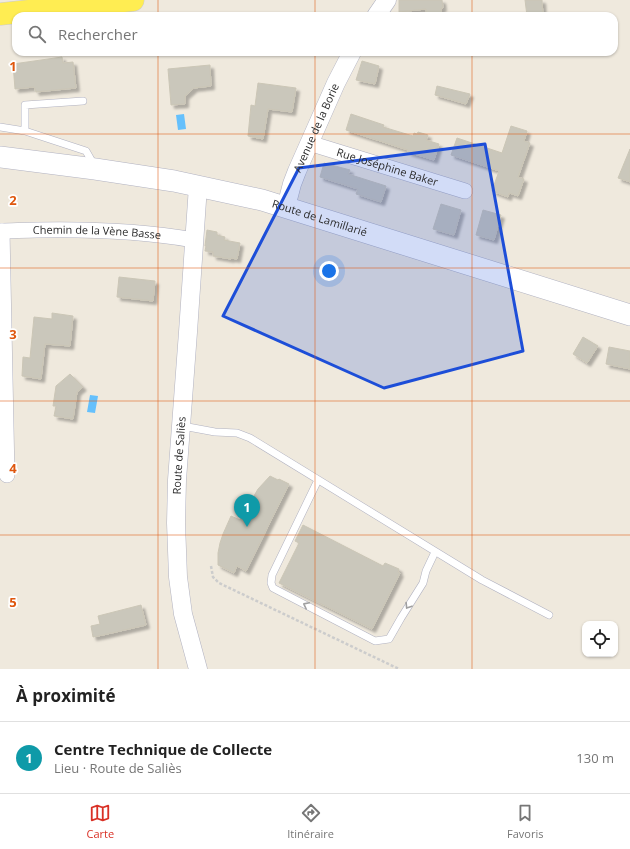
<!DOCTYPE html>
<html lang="fr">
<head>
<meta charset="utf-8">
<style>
	:root { --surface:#fff; --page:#f6f6f6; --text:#222; --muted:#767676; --line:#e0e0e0; --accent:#d93025 }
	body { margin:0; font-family:"Open Sans",sans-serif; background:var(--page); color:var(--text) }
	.controls { position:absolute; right:12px; bottom:12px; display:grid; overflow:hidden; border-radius:8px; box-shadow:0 1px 3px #0004 }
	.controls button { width:36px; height:36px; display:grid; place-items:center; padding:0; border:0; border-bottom:1px solid var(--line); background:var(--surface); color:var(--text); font:20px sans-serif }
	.you { position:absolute; left:329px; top:271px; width:14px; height:14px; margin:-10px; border:3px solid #fff; border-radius:50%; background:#1a73e8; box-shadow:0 0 0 6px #1a73e833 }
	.badge { display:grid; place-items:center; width:26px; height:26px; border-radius:50%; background:var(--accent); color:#fff; font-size:13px; font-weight:700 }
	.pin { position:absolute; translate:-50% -33px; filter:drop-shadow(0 1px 2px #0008) }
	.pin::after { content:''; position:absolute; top:21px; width:14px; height:12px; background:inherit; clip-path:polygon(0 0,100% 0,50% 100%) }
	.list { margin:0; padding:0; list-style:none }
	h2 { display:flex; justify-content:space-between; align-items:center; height:52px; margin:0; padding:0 16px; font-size:17px }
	h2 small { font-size:13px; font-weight:400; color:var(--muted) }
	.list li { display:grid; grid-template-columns:26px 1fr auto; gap:12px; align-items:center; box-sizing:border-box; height:72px; padding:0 16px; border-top:1px solid var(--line) }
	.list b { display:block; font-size:15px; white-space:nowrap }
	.list p { margin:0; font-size:13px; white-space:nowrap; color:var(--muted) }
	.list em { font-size:13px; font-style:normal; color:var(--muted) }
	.icon { flex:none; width:22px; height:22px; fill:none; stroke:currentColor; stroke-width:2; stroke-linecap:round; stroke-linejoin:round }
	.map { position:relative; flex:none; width:630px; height:669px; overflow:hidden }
	.search { position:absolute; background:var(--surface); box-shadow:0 1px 3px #0004; left:12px; right:12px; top:12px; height:44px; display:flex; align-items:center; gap:10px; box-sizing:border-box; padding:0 14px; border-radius:12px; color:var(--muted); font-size:15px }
	.sheet { height:124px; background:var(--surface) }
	nav { display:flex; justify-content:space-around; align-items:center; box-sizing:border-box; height:56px; border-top:1px solid var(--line); background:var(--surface); font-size:11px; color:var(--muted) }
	nav a { display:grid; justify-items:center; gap:2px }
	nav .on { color:var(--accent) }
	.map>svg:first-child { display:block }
	.water { fill:#65c0fc }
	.building { fill:#cac7bb; stroke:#cbc6b6; filter:url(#shadow) }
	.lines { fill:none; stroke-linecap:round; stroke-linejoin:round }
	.service-casing { stroke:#b1b2c1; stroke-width:8 }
	.minor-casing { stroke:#b1b2c1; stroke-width:16 }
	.tertiary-casing { stroke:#b1b2c1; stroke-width:19 }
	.secondary-casing { stroke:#b1b2c1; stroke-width:22 }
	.primary-casing { stroke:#ccc; stroke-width:23 }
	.path { stroke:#ccc; stroke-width:2.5; stroke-dasharray:3 2; stroke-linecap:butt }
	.service { stroke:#fff; stroke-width:7 }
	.minor { stroke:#fff; stroke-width:15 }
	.tertiary { stroke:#fff; stroke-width:18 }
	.secondary { stroke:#fff; stroke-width:21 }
	.primary { stroke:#ffed52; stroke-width:22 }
	.oneway { stroke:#a0a0a0 }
	.marked { fill:#1d4ed8; fill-opacity:0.2; stroke:#1d4ed8; stroke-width:3; stroke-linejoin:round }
	.grid { fill:none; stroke:#df570e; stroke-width:1; stroke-opacity:0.55 }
	.labels { text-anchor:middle; stroke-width:3.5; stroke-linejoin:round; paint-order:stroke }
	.street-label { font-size:11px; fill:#2c2c2c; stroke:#fff }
	.grid-label { font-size:13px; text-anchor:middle; font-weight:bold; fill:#df570e; stroke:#fff; stroke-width:3.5; stroke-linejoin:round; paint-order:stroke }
</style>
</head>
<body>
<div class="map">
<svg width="630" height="669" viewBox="0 0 630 669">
	<defs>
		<filter id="shadow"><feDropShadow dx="3.5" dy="3.5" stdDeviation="1" flood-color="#0004"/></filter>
	</defs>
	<rect width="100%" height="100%" fill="#efe9dd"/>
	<path class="water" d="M184,114L186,129L178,130L176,115Z
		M90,395L98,396L95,413L87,412Z"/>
	<path class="building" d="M399,0H442L443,8H441V16H427L426,9L399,12Z
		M525,0H542L543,16H527Z
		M62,57L63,63L73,62L76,88L36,92L34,87L15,89L13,64Z
		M362,61L379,66L375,84L356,80Z
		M210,65L211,86L194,88L185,96V104L171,105L168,69Z
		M258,83L296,88L292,112L268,109L263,139L248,136L251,105L255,106Z
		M437,86L470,94L466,104L435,95Z
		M351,114L384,125L383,127L413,136L414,133L417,134L418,132L428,135L426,140L439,144L434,160L408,152V150L346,130Z
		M511,126L527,131L524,141L530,143L518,177L524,179L518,196L509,193L508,197L492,191L499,171L451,155L457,138L502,153Z
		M630,149V182L618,178Z
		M324,163L350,170L348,174L386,186L381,202L356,194L358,189L320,177Z
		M441,204L461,210L454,235L433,229Z
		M483,210L501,215L494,240L476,235Z
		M207,230L217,232V235L225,237L224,240L240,243L237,259L231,258V259L213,256V252L205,251L206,246H205Z
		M119,277L155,281L153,301L117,297Z
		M52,313L73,316L70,346L45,344L41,379L22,376L23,357L30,358L34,317L52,319Z
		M583,337L598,346L587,363L573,354Z
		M609,347L630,351V369L606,364Z
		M70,374L83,387L77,392L73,419L54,416L56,406H53L56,386Z
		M270,476L278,480L279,479L289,484L246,571L237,566L234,573L218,565V553L220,543L223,534L231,516L240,520L258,489Z
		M303,525L383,566L385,563L399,569L398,572L400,573L372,629L279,583L299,543L295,541Z
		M141,605L146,625L103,635L93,637L91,626L100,624L98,616Z"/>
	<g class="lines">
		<defs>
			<path id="service" d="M0,127L25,131L86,151L94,165
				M25,131V105L83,101
				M181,427H188L215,432L237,433L250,438L482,580L549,615
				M318,480L272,575L271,583L273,588L375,641L389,639L401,618L423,583L426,571L435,552"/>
			<g id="minor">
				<path id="s1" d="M309,143L465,191"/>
				<path id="s2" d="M0,231C12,231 24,230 37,230C90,229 142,231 194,240"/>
				<path d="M2,231L7,475"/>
			</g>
			<g id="tertiary">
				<path d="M376,16L387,0"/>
				<path id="s3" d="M286,207L292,184L297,171L336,83L352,52"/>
				<path id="s4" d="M198,669L183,614L178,577L176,523L177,480L188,332L198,186"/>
			</g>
			<g id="secondary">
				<path id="s5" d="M0,157L95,169L174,181L262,200L630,315"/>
			</g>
			<path id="primary" d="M0,14L133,0"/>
		</defs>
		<use href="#service" class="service-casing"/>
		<use href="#minor" class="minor-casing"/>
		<use href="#tertiary" class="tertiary-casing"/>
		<use href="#secondary" class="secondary-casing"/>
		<use href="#primary" class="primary-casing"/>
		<path class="path" d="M211,566L213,577L219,583L399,669"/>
		<use href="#service" class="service"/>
		<use href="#minor" class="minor"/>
		<use href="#tertiary" class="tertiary"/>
		<use href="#secondary" class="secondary"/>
		<use href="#primary" class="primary"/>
	</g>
	<defs><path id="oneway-chevron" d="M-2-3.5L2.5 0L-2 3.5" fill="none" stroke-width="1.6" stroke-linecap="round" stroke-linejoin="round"/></defs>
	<g class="oneway">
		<use href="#oneway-chevron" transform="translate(306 605) rotate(-153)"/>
		<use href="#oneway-chevron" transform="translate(408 606) rotate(122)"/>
	</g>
	<path class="marked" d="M485,144L523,351L384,388L223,316L299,168Z"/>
	<path class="grid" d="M158,0V16M315,0V16M472,0V16M158,52V669M315,52V669M472,52V669M0,134H630M0,268H630M0,401H630M0,535H630"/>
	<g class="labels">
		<g class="street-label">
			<text dy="4" stroke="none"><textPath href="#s3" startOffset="85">Avenue de la Borie</textPath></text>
			<text dy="4" stroke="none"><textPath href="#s1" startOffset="82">Rue Joséphine Baker</textPath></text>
			<text dy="4" stroke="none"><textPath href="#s5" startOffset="326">Route de Lamillarié</textPath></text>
			<text dy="4" stroke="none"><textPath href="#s2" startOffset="97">Chemin de la Vène Basse</textPath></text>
			<text dy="4" stroke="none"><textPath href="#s4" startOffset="216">Route de Saliès</textPath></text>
		</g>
	</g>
	<g class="grid-label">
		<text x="13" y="71">1</text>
		<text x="13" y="205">2</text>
		<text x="13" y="339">3</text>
		<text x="13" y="473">4</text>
		<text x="13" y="607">5</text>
	</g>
</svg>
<div class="controls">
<button><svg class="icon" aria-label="locate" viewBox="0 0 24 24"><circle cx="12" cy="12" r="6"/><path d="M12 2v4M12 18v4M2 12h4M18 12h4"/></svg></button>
</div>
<div class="you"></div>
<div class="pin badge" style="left:247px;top:527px;background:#0f9aa8">1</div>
<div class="search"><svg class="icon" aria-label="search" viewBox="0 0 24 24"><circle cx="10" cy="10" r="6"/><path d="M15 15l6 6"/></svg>Rechercher</div>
</div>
<section class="sheet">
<h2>À proximité<small></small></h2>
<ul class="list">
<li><span class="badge" style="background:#0f9aa8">1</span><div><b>Centre Technique de Collecte</b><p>Lieu · Route de Saliès</p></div><em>130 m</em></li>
</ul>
</section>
<nav>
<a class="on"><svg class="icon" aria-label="map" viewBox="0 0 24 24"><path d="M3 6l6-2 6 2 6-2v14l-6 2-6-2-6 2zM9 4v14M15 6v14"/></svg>Carte</a>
<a><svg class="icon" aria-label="directions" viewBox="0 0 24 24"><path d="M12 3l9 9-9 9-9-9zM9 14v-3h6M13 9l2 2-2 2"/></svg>Itinéraire</a>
<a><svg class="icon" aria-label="saved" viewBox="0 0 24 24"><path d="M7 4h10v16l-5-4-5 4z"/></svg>Favoris</a>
</nav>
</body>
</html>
